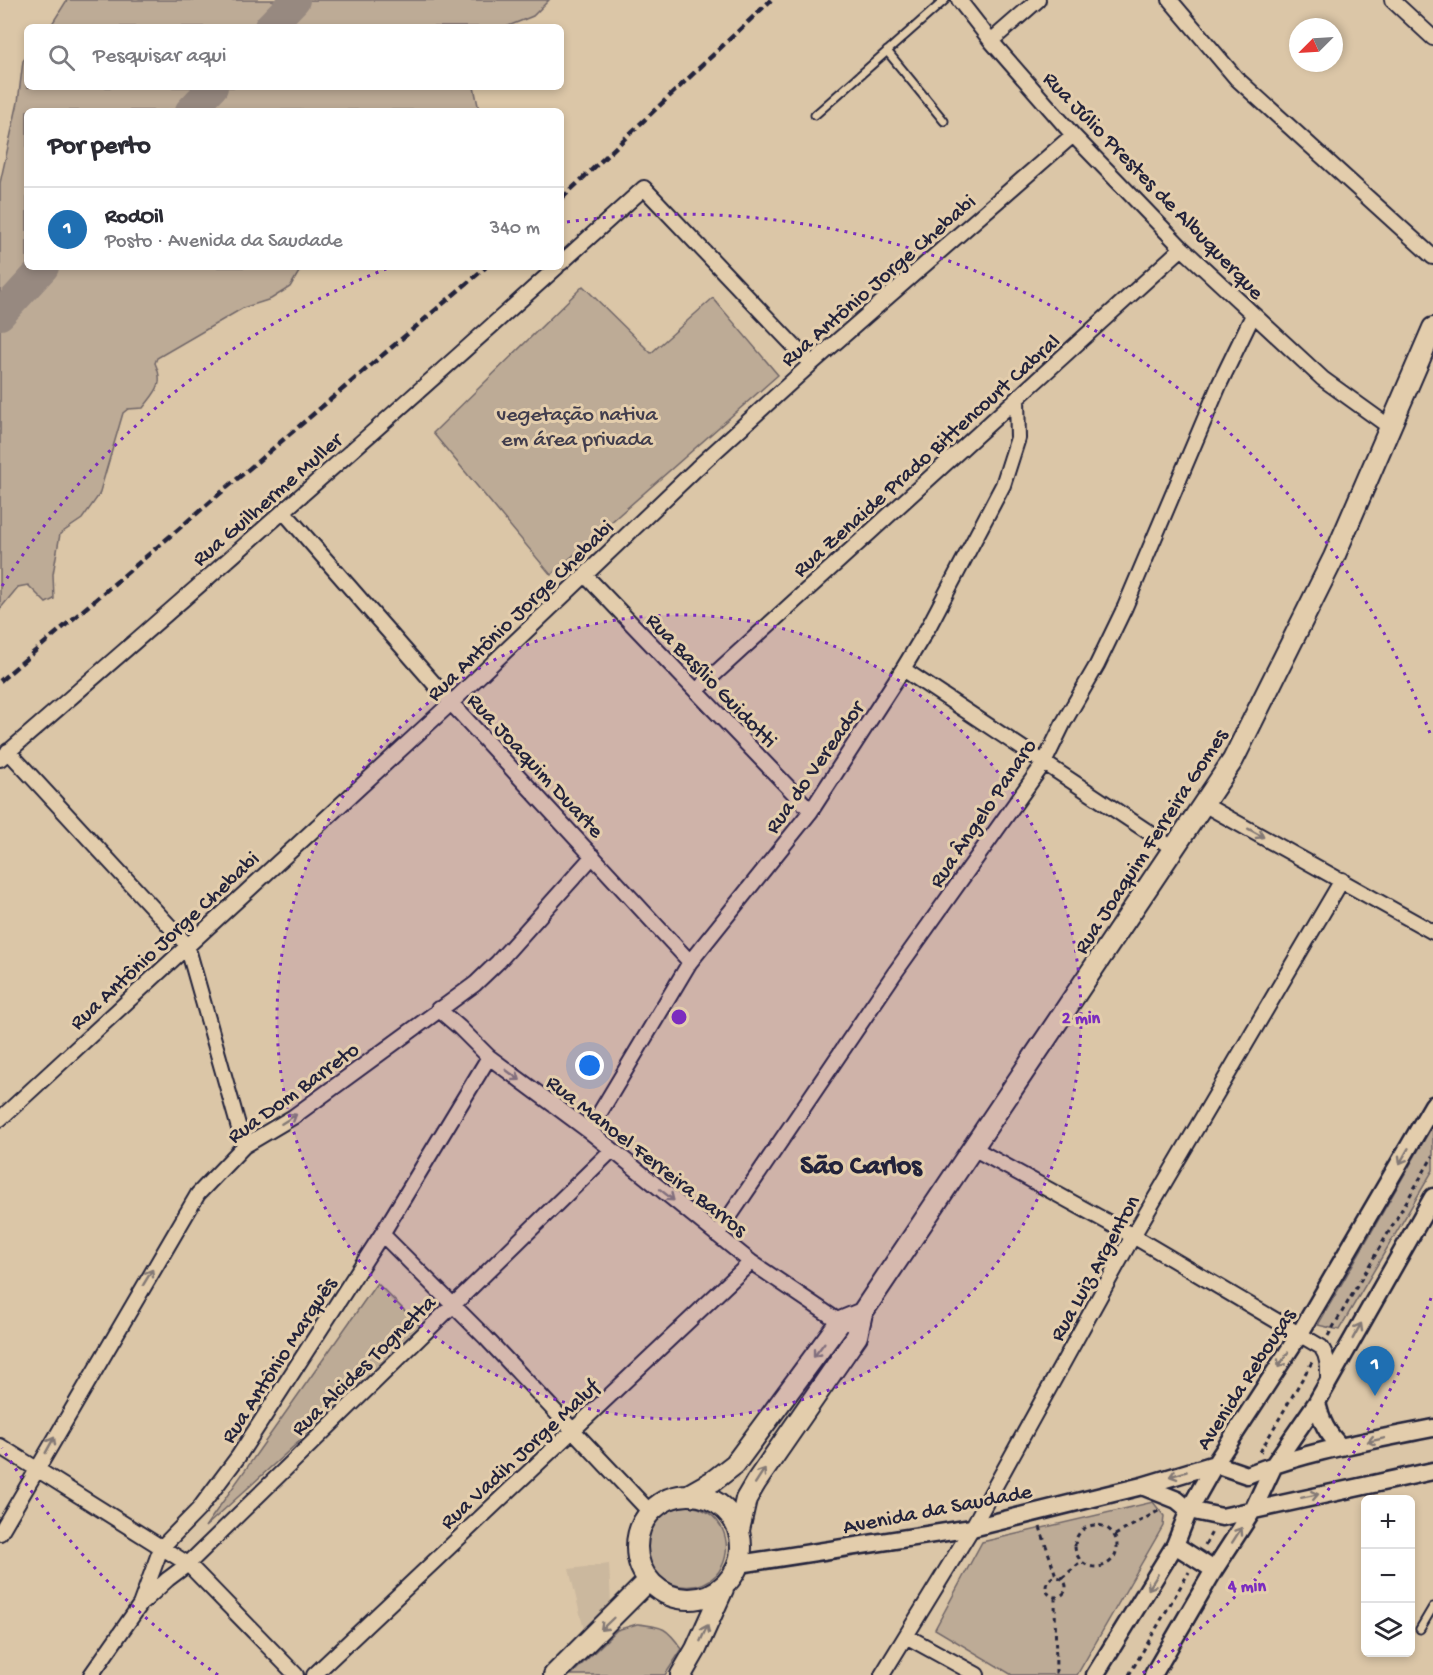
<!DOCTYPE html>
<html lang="pt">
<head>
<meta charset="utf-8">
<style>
	:root { --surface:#fff; --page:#f7f7f7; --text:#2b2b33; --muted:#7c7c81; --line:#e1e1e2; --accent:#1f6fb2 }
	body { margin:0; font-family:"Gochi Hand",sans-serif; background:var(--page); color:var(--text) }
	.controls { position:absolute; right:18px; bottom:18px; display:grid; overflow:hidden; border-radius:9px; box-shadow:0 3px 9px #0003 }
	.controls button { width:54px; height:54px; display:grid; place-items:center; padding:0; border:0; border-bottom:2px solid var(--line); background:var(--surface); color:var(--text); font:30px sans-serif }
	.compass { position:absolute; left:1289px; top:18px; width:54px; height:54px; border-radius:50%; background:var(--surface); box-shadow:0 3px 9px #0003; rotate:246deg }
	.you { position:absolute; left:590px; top:1066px; width:21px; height:21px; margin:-15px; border:4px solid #fff; border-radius:50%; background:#1a73e8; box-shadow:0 0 0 9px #1a73e833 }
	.badge { display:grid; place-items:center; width:39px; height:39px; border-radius:50%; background:var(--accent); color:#fff; font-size:20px; font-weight:700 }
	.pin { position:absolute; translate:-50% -50px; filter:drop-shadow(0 2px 3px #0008) }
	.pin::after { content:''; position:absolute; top:32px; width:21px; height:18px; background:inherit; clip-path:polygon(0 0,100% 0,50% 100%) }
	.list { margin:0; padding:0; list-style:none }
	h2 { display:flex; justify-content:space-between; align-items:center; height:78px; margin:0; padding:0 24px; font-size:26px }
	h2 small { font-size:20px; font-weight:400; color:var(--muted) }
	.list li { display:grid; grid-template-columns:39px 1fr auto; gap:18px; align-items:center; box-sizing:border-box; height:84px; padding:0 24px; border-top:2px solid var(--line) }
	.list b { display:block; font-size:22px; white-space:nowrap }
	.list p { margin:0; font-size:20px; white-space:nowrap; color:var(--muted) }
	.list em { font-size:20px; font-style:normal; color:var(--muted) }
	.icon { flex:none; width:33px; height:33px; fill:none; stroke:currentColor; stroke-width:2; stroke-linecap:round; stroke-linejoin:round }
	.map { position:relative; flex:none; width:1433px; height:1675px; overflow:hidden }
	.search { position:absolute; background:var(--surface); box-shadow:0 3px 9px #0003; left:24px; top:24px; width:540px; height:66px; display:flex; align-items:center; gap:15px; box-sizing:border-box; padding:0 21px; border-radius:9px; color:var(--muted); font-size:22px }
	.panel { position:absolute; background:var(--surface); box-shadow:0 3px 9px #0003; left:24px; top:108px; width:540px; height:162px; border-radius:9px }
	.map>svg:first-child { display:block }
	.built { fill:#cbb89e }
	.green { fill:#bdab96; stroke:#706668; stroke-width:1.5 }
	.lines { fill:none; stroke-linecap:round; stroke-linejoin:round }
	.river { stroke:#978980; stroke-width:30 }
	.service-casing { stroke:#22223b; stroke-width:11 }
	.minor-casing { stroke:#22223b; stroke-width:18 }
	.tertiary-casing { stroke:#22223b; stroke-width:21 }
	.secondary-casing { stroke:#22223b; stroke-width:24 }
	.path { stroke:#22223b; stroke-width:3; stroke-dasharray:4.5 4.5; stroke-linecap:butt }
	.service { stroke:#e3cdac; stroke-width:7 }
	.minor { stroke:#e3cdac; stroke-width:14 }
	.tertiary { stroke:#e3cdac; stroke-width:16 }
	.secondary { stroke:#e3cdac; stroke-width:20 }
	.rail { stroke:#22223b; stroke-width:4.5; stroke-dasharray:9 4.5; stroke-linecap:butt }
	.oneway { stroke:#827874 }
	.ring { fill:none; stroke:#7b2cbf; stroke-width:3; stroke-dasharray:3 6 }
	.labels { text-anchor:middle; stroke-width:6; stroke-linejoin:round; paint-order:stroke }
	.street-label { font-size:22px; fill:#22223b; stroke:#e3cdac }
	.park-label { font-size:22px; fill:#413d4d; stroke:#e3cdac }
	.district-label { font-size:28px; font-weight:bold; fill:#22223b; stroke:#e3cdac }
	.centre { fill:#7b2cbf; stroke:#e3cdac; stroke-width:3 }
	.ring-label { font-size:18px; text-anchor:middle; font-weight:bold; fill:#7b2cbf; stroke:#e3cdac; stroke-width:6; stroke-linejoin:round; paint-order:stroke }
</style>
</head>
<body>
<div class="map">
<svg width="1433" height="1675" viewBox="0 0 1433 1675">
	<rect width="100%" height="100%" fill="#dbc6a7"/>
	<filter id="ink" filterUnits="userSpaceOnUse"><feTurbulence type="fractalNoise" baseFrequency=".0167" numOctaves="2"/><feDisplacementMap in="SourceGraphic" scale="12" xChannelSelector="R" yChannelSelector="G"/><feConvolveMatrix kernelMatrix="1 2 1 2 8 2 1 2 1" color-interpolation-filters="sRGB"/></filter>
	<g filter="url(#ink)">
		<path class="built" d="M609,1564L611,1605L586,1638L569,1569Z"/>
		<path class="green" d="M67,0H549L533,16L506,27H50Z
			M27,56V87H474L479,110L27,111V267H302L290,287L271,299L243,308L157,358L155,363C165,385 156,391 143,408L128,409L123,413L99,495L82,519L60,534L53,574L54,599L46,603L28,585L18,587L0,609V183L18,102L23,61Z
			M583,286L651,353L713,298L778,375L551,575L433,433Z
			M1433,1125V1170L1339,1330L1318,1325Z
			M377,1283L423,1329L205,1527Z
			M1153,1502L1164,1516L1163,1526L1077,1675H1012L935,1629L982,1542Z
			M687,1506C692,1507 697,1507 701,1509C727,1519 735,1554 716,1575C700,1591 673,1590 657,1574C651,1567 648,1558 645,1549C651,1523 659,1510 687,1506Z
			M637,1624C664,1627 666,1627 682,1649L665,1675H571L617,1630Z"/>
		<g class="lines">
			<path class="river" d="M269,27L295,0
				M190,111L213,87
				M0,315L44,267"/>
			<defs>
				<path id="service" d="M887,51L944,121
					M815,115L945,0
					M1420,1629L1433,1607"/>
				<path id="minor" d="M959,0L991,41L1073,135L1182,248L1323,379L1391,428
					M1170,0L1236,78L1433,257
					M1392,0L1433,38
					M991,41L1038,0
					M561,263L644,188L811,364
					M284,512L451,703L690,962
					M585,575L811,811
					M903,669L1174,849
					M696,691L1182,248
					M8,751L187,945L244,1146
					M0,759C187,597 373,433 557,267
					M1205,805L1433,932
					M438,1009L459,1027L489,1057L589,1131L751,1262L840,1322
					M0,1119L451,703L697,468L811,364L1073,135
					M589,1131L690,962L811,811L903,669L929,626L1003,485L1018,438L1017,399
					M973,1148L1133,1236L1321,1347C1329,1358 1328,1370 1328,1383
					M382,1234L486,1338L649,1511
					M717,1235L894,974L1044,763L1064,722L1097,665L1125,607L1220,383L1253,315
					M0,1446L188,1564L296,1675
					M0,1533L198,1194L244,1146L293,1117L475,984L498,962L593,856
					M143,1602L168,1579L188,1564L612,1150
					M906,1636L977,1675
					M91,1675L140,1605L161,1548L199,1509L238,1457L382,1234L489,1057
					M314,1675L751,1262
					M882,1675L972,1528L1133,1236L1342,880"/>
				<path id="tertiary" d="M1317,1402C1321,1422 1327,1433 1341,1447
					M1142,1486L1177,1500L1189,1510L1222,1517L1433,1471
					M1175,1545L1214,1570
					M739,1564L972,1528L1142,1486L1215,1464L1247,1475C1306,1451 1370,1441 1433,1428
					M1095,1675L1175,1545L1189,1510L1215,1464L1299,1335L1433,1105
					M1153,1675L1214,1570L1253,1510L1275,1463L1317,1402L1433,1197"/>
				<path id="secondary" d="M690,1494L713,1481L735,1464L840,1322L862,1313
					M637 1547a52 52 0 1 1 104 0a52 52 0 1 1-104 0Z
					M739,1530L746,1499L756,1482L857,1336L862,1313L1233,760L1334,557L1433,328
					M554,1675L647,1582
					M681,1675L696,1649L723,1589"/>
			</defs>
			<use href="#service" class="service-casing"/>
			<use href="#minor" class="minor-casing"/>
			<use href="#tertiary" class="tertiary-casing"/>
			<use href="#secondary" class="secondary-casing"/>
			<path class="path" d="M1328,1336L1433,1156
				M1260,1452L1312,1362
				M1075 1546a21 21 0 1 1 42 0a21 21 0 1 1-42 0Z
				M1040,1527L1056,1576
				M1115,1535L1160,1510
				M1205,1545L1213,1530
				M1046 1587a10 10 0 1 1 20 0a10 10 0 1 1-20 0Z
				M1062,1578L1081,1562
				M1055,1597L1056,1675
				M1129,1675L1189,1572"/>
			<use href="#service" class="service"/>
			<use href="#minor" class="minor"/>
			<use href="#tertiary" class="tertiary"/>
			<use href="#secondary" class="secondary"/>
			<path class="rail" d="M561,199L771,0
				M0,681L486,267"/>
		</g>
		<defs><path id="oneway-shaft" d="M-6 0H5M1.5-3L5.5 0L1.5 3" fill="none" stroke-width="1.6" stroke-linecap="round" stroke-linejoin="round" transform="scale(1.5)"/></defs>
		<g class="oneway">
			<use href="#oneway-shaft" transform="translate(1256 833) rotate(29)"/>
			<use href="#oneway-shaft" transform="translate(513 1075) rotate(36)"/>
			<use href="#oneway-shaft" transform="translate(289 1119) rotate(-32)"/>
			<use href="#oneway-shaft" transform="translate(1404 1156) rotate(120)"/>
			<use href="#oneway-shaft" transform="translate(667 1195) rotate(39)"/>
			<use href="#oneway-shaft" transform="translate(148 1277) rotate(-59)"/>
			<use href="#oneway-shaft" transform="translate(1357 1331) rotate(-61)"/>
			<use href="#oneway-shaft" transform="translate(819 1350) rotate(127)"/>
			<use href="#oneway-shaft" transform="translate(1283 1360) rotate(123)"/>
			<use href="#oneway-shaft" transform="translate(1376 1440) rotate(168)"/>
			<use href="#oneway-shaft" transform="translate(50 1445) rotate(-61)"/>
			<use href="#oneway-shaft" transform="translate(1178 1474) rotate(164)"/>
			<use href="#oneway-shaft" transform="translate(760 1476) rotate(-57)"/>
			<use href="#oneway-shaft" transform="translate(1310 1496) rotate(-12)"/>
			<use href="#oneway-shaft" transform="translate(1237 1535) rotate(-57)"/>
			<use href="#oneway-shaft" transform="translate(1153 1582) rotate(122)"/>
			<use href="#oneway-shaft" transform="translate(607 1624) rotate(136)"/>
			<use href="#oneway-shaft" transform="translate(704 1633) rotate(-66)"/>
		</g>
	</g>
	<circle cx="679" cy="1017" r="402" fill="#7b2cbf" fill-opacity=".12"/>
	<g class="ring">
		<circle cx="679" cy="1017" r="402"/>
		<path d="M1431 1298A803 803 0 0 1 1140 1675M218 1675A803 803 0 0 1 2 1448M2 586A803 803 0 0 1 391 267M567 222A803 803 0 0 1 1431 736"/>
	</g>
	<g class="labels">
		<g class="street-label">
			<text transform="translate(1155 184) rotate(46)" y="8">Rua Júlio Prestes de Albuquerque</text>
			<text transform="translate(877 279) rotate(-41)" y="8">Rua Antônio Jorge Chebabi</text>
			<text transform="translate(925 454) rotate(-42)" y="8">Rua Zenaide Prado Bittencourt Cabral</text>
			<text transform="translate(266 498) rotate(-41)" y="8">Rua Guilherme Muller</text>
			<text transform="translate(519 609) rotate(-44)" y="8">Rua Antônio Jorge Chebabi</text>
			<text transform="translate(713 679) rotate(46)" y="8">Rua Basílio Guidotti</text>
			<text transform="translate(537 764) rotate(47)" y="8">Rua Joaquim Duarte</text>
			<text transform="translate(813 766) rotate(-55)" y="8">Rua do Vereador</text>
			<text transform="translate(981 812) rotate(-56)" y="8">Rua Ângelo Panaro</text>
			<text transform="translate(1149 840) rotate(-57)" y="8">Rua Joaquim Ferreira Gomes</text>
			<text transform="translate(163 939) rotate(-43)" y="8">Rua Antônio Jorge Chebabi</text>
			<text transform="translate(292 1091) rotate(-36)" y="8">Rua Dom Barreto</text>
			<text transform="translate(648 1154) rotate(38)" y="8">Rua Manoel Ferreira Barros</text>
			<text transform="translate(1093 1267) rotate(-61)" y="8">Rua Luiz Argenton</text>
			<text transform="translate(277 1359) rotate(-57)" y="8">Rua Antônio Marquês</text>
			<text transform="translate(362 1364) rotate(-44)" y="8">Rua Alcides Tognetta</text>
			<text transform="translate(1244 1378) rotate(-57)" y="8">Avenida Rebouças</text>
			<text transform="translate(518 1453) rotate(-43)" y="8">Rua Vadih Jorge Maluf</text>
			<text transform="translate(937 1507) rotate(-11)" y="8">Avenida da Saudade</text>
		</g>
		<g class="park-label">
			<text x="577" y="420">vegetação nativa<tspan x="577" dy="25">em área privada</tspan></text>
		</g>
		<g class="district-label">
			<text x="861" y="1173">São Carlos</text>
		</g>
	</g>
	<circle cx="679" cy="1017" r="9" class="centre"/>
	<g class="ring-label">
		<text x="1081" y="1023">2 min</text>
		<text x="1247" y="1591">4 min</text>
	</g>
</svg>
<div class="controls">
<button>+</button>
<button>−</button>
<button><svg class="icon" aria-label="layers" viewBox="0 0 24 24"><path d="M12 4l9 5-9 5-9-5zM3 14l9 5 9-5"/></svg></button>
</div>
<svg class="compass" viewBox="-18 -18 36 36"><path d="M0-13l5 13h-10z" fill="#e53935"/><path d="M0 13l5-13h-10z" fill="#7c7c81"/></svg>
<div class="you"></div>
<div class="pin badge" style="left:1375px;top:1396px">1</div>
<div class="search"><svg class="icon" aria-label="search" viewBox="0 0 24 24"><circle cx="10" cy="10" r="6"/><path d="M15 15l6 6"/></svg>Pesquisar aqui</div>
<section class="panel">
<h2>Por perto<small></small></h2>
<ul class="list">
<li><span class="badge">1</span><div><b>RodOil</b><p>Posto · Avenida da Saudade</p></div><em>340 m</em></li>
</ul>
</section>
</div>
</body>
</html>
